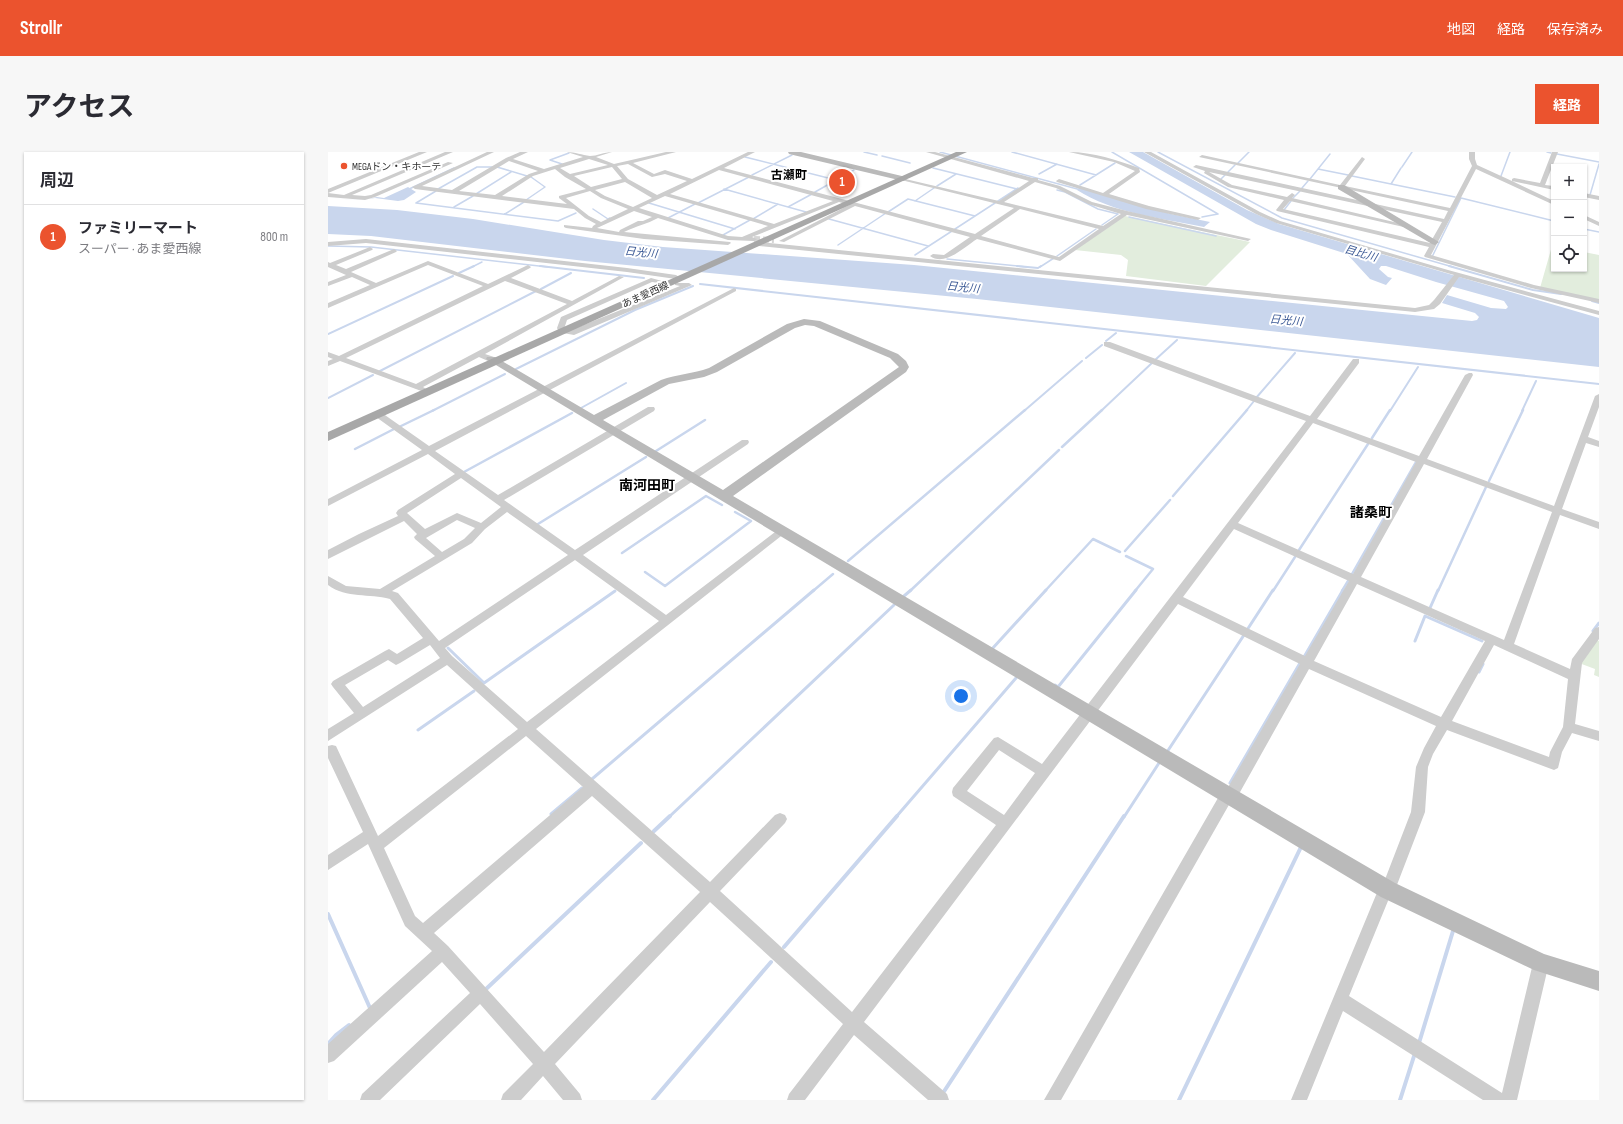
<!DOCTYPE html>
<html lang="ja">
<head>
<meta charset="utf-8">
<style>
	:root { --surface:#fff; --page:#f7f7f7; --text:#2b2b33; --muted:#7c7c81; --line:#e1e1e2; --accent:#eb532e }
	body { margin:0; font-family:"Sofia Sans Condensed","Noto Sans JP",sans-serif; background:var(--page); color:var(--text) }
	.controls { position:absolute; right:12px; top:12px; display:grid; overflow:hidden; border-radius:0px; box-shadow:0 1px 3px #0004 }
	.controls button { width:36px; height:36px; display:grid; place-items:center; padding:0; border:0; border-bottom:1px solid var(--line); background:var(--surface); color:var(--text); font:20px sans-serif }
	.you { position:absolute; left:633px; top:544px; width:14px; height:14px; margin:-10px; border:3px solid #fff; border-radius:50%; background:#1a73e8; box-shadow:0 0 0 6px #1a73e833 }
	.badge { display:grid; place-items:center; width:26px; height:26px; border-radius:50%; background:var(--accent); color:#fff; font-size:13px; font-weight:700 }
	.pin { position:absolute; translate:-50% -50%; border:2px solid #fff; box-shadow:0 1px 4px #0006 }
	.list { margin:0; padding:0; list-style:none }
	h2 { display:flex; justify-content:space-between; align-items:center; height:52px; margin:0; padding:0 16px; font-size:17px }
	h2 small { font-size:13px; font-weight:400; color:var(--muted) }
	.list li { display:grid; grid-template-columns:26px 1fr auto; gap:12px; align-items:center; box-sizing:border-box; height:64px; padding:0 16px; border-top:1px solid var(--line) }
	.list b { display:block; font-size:15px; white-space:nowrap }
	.list p { margin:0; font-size:13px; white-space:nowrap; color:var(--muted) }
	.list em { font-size:13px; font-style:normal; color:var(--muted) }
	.icon { flex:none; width:22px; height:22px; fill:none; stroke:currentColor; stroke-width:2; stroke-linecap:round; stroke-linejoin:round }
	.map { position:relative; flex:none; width:1271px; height:948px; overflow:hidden; border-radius:0px }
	header { display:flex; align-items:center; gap:24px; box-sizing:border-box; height:56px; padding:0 20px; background:var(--accent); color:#fff }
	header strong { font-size:19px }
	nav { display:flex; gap:22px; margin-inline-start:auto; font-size:14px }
	.intro { display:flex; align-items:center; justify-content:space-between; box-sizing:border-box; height:96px; padding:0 24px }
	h1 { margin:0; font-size:28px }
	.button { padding:10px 18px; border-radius:0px; background:var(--accent); color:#fff; font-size:14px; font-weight:700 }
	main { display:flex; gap:24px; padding:0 24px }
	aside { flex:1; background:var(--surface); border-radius:0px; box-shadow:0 1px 3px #0004 }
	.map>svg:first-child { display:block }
	.green { fill:#e2eddd }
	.water { fill:#c9d6ed }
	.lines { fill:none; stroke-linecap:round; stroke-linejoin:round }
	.stream-far4 { stroke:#c9d6ed; stroke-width:1.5 }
	.stream-far3 { stroke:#c9d6ed; stroke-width:2 }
	.stream-far2 { stroke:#c9d6ed; stroke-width:2.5 }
	.stream-far1 { stroke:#c9d6ed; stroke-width:3 }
	.stream { stroke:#c9d6ed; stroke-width:4 }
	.street-tunnel { stroke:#d6d6d6; stroke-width:6; stroke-dasharray:6 3; stroke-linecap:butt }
	.street { fill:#cdcdcd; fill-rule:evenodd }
	.secondary { fill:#bababa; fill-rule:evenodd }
	.primary { fill:#a8a8a8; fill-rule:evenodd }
	.poi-dot { fill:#eb532e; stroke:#fff; stroke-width:1.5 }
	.labels { text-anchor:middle; stroke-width:4; stroke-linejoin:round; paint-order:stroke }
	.far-poi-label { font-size:10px; fill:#303030; stroke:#fff; text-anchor:start }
	.far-street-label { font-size:10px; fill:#303030; stroke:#fff }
	.far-water-label { font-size:11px; font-style:italic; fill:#3b5995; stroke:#fff }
	.far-quarter-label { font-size:12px; font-weight:bold; fill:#000; stroke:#fff }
	.quarter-label { font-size:14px; font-weight:bold; fill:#000; stroke:#fff }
</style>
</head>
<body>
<header>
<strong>Strollr</strong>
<nav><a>地図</a><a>経路</a><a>保存済み</a></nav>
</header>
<div class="intro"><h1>アクセス</h1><a class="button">経路</a></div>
<main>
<aside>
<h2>周辺<small></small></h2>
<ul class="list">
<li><span class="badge">1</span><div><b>ファミリーマート</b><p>スーパー · あま愛西線</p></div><em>800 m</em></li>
</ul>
</aside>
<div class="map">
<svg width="1271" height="948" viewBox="0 0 1271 948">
	<rect width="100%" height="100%" fill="#fff"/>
	<path class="green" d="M797,64L922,90L878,134L798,124L800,108L793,103L747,98Z
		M1224,94H1226V117H1256V100L1271,103V149L1212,136Z
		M1269,488L1271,489V525L1266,523L1267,517L1251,511Z"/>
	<path class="water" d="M801,0H815L919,58L951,72L1271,166V215L649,147L257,109L43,84L0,82V54L69,58L145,67L276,88L335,95L586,113L1144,169L1149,168L1151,165L1147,161L1114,151L1119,143L1163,156L1178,157L1180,155L1176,149L1108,130L1058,114H1053L1051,117L1060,125L1064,126L1058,133L1042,127L1019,102L943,78L928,72Z
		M80,35L88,40L76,48L70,49L47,46L33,48L0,46L35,48L49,45L56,46Z
		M751,36L843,62L882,70L876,75C836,67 784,61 749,38Z"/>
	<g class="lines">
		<path class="stream-far4" d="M536,0L549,3
			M612,0L753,38
			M684,0L768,23L787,11
			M784,0L890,62L874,65
			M830,0L954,66L1125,115
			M1219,0L1223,1
			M1229,2L1271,10
			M554,4L582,11
			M417,5L508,28
			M910,11L921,0
			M234,12L222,8L241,1
			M169,15L199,24
			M1074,15L1084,0
			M605,16L689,37
			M1073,16L1063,32L1127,45
			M990,17L1020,23
			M900,20L907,13
			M711,22L729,12
			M424,23L464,3
			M1024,24L1063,32
			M1173,24L1182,0
			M893,27L898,22
			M982,27L1002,2
			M752,33L768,23
			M609,34L628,22
			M974,36L980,29
			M110,37L149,15H164
			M396,37L478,60
			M79,38L126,16
			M729,38L737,40L770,57L790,62
			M108,39L88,51L230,69L248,61
			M487,40L526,18
			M148,42L183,20
			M1262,43L1271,12
			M965,46L972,39
			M198,48L217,35L203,25
			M587,49L606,36
			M670,49L690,36
			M321,51L407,77
			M370,51L421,25
			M126,55L145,44
			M460,55L484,42
			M265,57L280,67L282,66
			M956,58L963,49
			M560,60L580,47L647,64
			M177,62L196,50
			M801,65L888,84
			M340,66L367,52
			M425,67L450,52
			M501,67L600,94
			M774,73L790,62
			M627,77L667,51
			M1256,77L1271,80
			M395,83L422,68
			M510,93L558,61
			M0,94L43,95L220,115
			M587,103L624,79
			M729,104L768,77
			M1104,105L1133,46L1226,69
			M619,107L699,115
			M144,115L154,110
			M712,115L726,106"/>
		<path class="stream-far3" d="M212,114L316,126
			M689,114L710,116L713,114
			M1121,114L1205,138L1233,142
			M131,121L146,114
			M372,132L1271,232
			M213,137L243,121
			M1264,149L1271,151
			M0,182L125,124
			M778,189L788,181
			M758,206L774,193
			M827,208L849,188
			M188,217L307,158L365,134
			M52,219L208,139
			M0,246L45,223
			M928,246L967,201
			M253,256L298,231
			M104,259L177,222
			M696,259L754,209
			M773,259L825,210
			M918,259L926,249
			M1062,259L1090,215
			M1194,259L1208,229"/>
		<path class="stream-far2" d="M71,275L106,258
			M1044,286L1062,258
			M734,295L774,258
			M27,297L66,277
			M328,299L377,268
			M136,320L244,261
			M1161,329L1195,258
			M845,344L919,258
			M210,372L318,305
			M971,398L1040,292
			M797,399L842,348
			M294,401L378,344L394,353
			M798,404L825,417L807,439
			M520,409L697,258
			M317,420L337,434L423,369L407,360
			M1024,422L1088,310
			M485,439L505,422
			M582,439L731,298
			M717,439L765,387L792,400
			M945,439L967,405
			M1014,439L1020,429
			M1110,439L1158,335"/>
		<path class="stream-far1" d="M576,444L583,438
			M1102,456L1110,438
			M919,478L945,438
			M1265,479L1271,471
			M1087,489L1097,464L1154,489
			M120,496L156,531L287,439
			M664,497L718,438
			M976,505L1015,438
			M1151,520L1155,512
			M727,533L730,535L808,438
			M90,578L146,539
			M839,600L916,483
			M264,627L486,438
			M902,631L972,511
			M223,662L254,636
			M341,665L566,453
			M568,665L688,526
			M796,665L831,611"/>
		<path class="stream" d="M326,679L342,664
			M0,762L42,856
			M456,795L569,664
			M158,839L157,838L313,691
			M0,892L8,883L21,873
			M1092,892L1091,891L1125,779
			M615,941L796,664
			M325,948L443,810
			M851,948L973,695
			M1072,948L1087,901"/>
		<path class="street-tunnel" d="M426,87L446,88"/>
		<path class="street" d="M91,0H99L0,41V37Z
			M117,0H125L24,43L37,44L43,43L120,10L125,11L47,45L37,48L0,45V41L16,43Z
			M159,0H166L94,34L124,38L178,6L192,0H200L185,7L216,17L255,5L239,0C247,0 254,3 262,4C269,4 276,0 284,0L268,5L286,12L338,0H348L305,11L326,22L337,18L364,27L420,0H427L396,16L647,82L686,56L573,28V26L671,49L701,29L598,0H607L705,26H710V28L732,34L764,50L799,59L923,87L920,89L799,63L732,109L649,87C636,95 617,115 602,104L605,102L616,103L642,85L527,54L456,90L451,89L521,53L511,50L424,85L429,87L426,89L400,88L330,66C319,72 308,74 296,80L402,90L403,91L400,93L316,87L238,76L236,75V73L264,76L265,74L268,72L257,66L246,57L87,37L84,35ZM261,7L280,13L242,22L232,16ZM181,9L210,19L201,22L167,43L131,39ZM300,12L324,25L337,22L359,29L329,43L300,27L289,14ZM284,15L294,27L263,35L246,24ZM227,17L237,25L258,37L231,44V46L239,52L174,44L205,24ZM391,18L505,49L446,72L342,42ZM297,30L324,46L305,55L277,44L267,38ZM707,30L728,36L760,52L793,62L775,74L676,50ZM262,39L273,46L300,57L273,70L261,64L238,46ZM337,44L440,74L414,85L400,84L311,56ZM692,57L771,77L731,105L653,84ZM306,59L324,65L315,69H310L292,78L291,80L269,76Z
			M741,0C765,0 789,8 811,16L812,20L781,42L821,54L873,66L870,68L818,57L729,30L728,29L731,27L775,41L807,19L786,10Z
			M816,0H823L932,60L952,69L1120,118L1271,159V163L1131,125L1112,152L1106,157L1087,160L431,94L428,92L431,90L1087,156L1101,153L1106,148L1126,123L948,71L928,62Z
			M1141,0H1147V7L1149,13L1184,29V27L1186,26L1212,31L1224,0H1230L1217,33L1226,34V38L1184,29L1226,49V53L1148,17L1103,103L1206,133L1271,147V151L1203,136L1097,105L1096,104L1101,95L949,59L948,58L956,48L900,35L876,21L877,19L865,15L868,13L1116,67L1120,59L871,5L874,3L1012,33L1034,5L1037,7L1017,34L1122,56L1144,14L1141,7ZM881,20L1114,70L1102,91L955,57L962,49L1080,76L1083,74L964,46L967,43L964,41L959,45L904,33Z
			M1256,41L1271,44V48L1256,45Z
			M1256,63L1271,70V74L1256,67Z
			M38,87L299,116L348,123L351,125L348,127L299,120L38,91L0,94V90Z
			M42,95L45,97L44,98L8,113L18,117L66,97L69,99L68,100L23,120L48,131L100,109L160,132L200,113L203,115L202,116L183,126L244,149L291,124L296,125L157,202L166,205V209H160L151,205L95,235L100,238L96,240L12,209L0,214V209L5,207L0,205V200L11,204L155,134L100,113L0,156V151L42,133L24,125L0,134V130L18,123L0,115V110L2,111ZM177,129L239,152L88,232L18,206Z
			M323,126L334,129L331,131L324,130L239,168L236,177L243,178L352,134L347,133V131H361L364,133L246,183L235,181V178H230L229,176L233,165Z
			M406,136L408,137V139L107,299L170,343L320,255H326L327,257L326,259L176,348L247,398L414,288H420L421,290L420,292L255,403L338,463L451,377H457L459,379L457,381L208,577L382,730L447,663L452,661L457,663L459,667L457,671L392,739L524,860L668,673L625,644L624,640L625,636L666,586L670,585L714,612L978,269L776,194V190H782L982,264L1025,207H1031V211L989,267L1091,304L1137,223L1141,221H1144L1145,223L1099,307L1226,354L1267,244L1271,242V255L1260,285L1271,289V295L1258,291L1234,357L1271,370V377L1232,363L1186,492L1242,517L1244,507L1267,476L1271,475V487L1254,511L1247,572L1271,579V589L1244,581L1234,600L1230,616L1226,618L1119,578L1105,602L1100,615L1097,660L1067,738L1065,743L1062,744L1021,844L1174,941L1205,811L1208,806L1213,803L1218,806L1221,811L1189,948H1155L1015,859L979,948H963L1053,731L1056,730L1083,660L1088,615L1096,596L1108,574L981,517L907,649L902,651L733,948H716L894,639L899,637L972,512L850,452L536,870L619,942L621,948H600L526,883L477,948H459L461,942L515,872L382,750L227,912L252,942L254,948H235L215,924L193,948H173L175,942L205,912L152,852L52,948H32L34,942L142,841L114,810L6,909L0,911V892L104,799L77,774L40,692L0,718V703L35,680L0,606V594L4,593L8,594L50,684L190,577L119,513L0,589V577L26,561L5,535L3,532L5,529L57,499L61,497L69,502L95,486L62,447C41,441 19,447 0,433V424L18,434L52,437L107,404L87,387L86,385L89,382L76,369L0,407V398L31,382L70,364L68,361L70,358L127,322L100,302L0,354V347L94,298L48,265L47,263L48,261H54L101,294ZM985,271L1088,310L1025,422L910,371ZM1096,312L1224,360L1176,488L1033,425ZM133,326L173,355L153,371L129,361L97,377L79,361ZM179,360L240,403L111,489L70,441L64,439L144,391L157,377ZM129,368L147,376L136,387L114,400L98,386ZM906,377L1021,429L977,504L855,445ZM247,408L331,469L199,570L124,504L117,496ZM1029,432L1157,489L1113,565L986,509ZM102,493L112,506L35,555L17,533L60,508L68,513L72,511ZM1166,493L1240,527L1235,575L1222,600L1221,605L1124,569ZM198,584L255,635L95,771L87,764L56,696ZM671,598L707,621L676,663L639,639ZM264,644L372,740L216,900L120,794L106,781Z"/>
		<path class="secondary" d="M460,0H473L578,25L579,27L575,29L461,2Z
			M1010,33H1016L1111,90L1107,93L1104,92L1010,37Z
			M476,167L492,169L570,202L578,209L581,215L578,220L405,344L1067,731L1216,802L1271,819V839L1206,818L1053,745L158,207L159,205H167L266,263L333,228C349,222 365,222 381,216L459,172ZM477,173L486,174L562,206L571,215L395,338L275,268L341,232L376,225L389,220L467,176Z"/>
		<path class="primary" d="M628,0H639L0,289V280Z"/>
	</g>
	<circle class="poi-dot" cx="16" cy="14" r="4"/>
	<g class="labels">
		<g class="far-poi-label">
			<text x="24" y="18">MEGAドン・キホーテ</text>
		</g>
		<g class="far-street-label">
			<text transform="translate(317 142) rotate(-24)" y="4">あま愛西線</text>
		</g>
		<g class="far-water-label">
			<text transform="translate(313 100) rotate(6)" y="4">日光川</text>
			<text transform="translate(1033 101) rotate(16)" y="4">目比川</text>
			<text transform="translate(635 135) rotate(6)" y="4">日光川</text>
			<text transform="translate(958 168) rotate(5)" y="4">日光川</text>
		</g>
		<g class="far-quarter-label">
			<text x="461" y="27">古瀬町</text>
		</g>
		<g class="quarter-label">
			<text x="319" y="338">南河田町</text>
			<text x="1043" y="365">諸桑町</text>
		</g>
	</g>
</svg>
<div class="controls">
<button>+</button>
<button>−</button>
<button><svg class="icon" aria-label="locate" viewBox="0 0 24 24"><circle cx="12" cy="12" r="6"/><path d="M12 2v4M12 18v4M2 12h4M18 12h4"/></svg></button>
</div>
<div class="you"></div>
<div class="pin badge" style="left:514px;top:30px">1</div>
</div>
</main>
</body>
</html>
